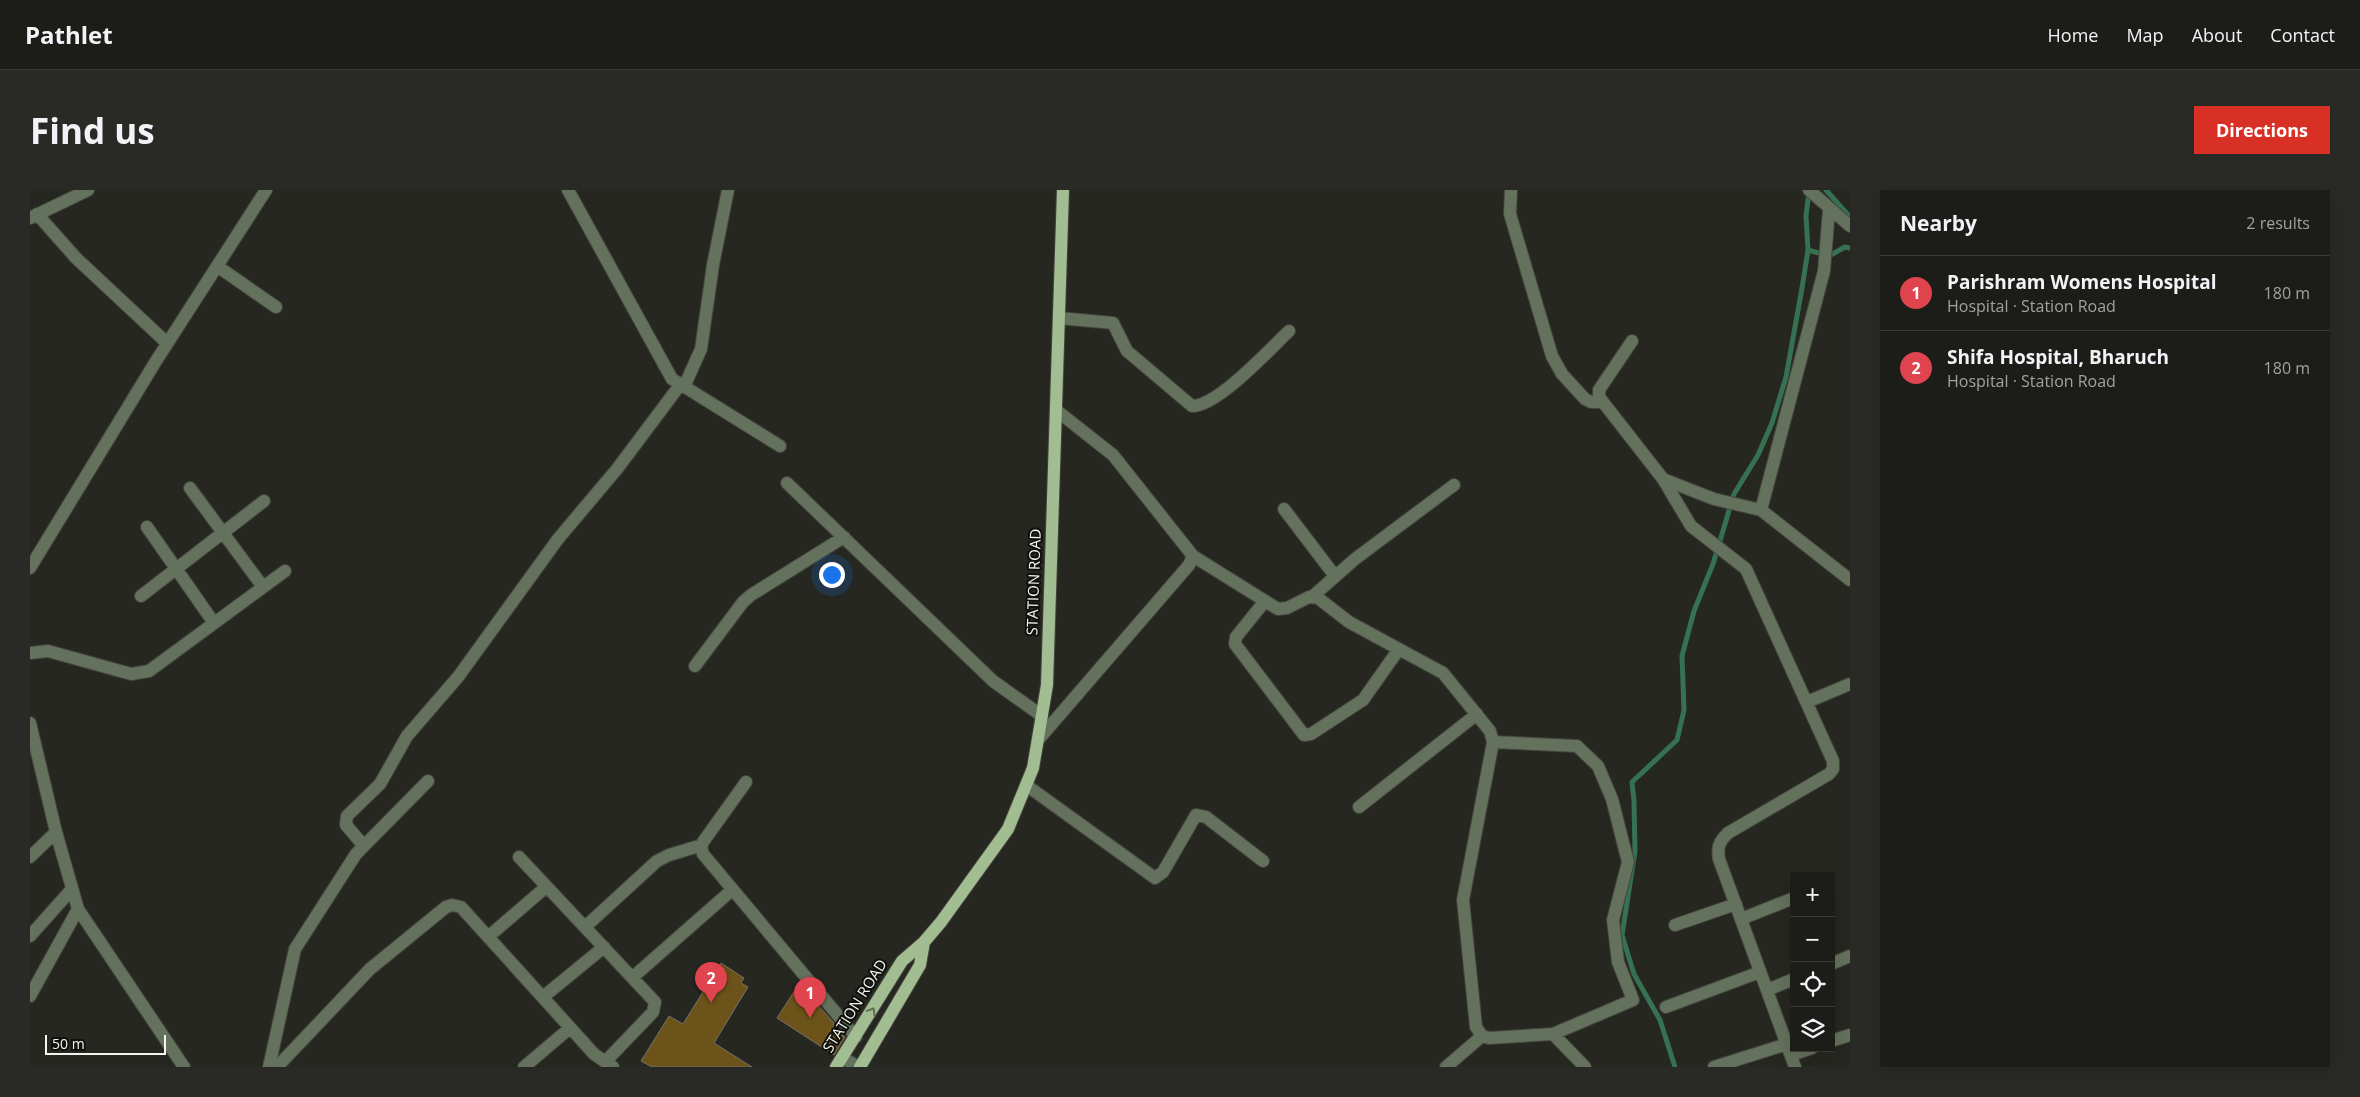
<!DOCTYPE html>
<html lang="en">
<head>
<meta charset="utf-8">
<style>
	:root { --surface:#1c1d18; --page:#292a25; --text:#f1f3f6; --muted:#a0a2a2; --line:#3a3b37; --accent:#d93025 }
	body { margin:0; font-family:"Open Sans",sans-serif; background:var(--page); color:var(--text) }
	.controls { position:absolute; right:15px; bottom:15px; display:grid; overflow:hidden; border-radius:0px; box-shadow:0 5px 20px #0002 }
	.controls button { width:45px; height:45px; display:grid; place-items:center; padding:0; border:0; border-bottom:1px solid var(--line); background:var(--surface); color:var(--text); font:25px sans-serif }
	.scale { position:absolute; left:15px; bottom:12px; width:121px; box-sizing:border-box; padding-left:5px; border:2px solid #f5f5f0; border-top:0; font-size:14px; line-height:18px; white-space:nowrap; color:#f5f5f0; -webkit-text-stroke:4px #0f0f0c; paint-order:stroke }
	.you { position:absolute; left:801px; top:384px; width:18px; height:18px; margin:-12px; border:4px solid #fff; border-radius:50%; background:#1a73e8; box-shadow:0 0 0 8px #1a73e833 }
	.badge { display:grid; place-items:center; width:32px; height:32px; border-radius:50%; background:var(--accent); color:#fff; font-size:16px; font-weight:700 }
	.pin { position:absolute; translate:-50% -41px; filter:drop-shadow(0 1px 2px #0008) }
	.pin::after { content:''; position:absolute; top:26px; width:18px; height:15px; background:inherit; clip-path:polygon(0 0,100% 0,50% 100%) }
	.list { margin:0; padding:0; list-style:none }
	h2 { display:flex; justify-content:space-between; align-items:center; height:65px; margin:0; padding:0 20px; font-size:21px }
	h2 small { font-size:16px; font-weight:400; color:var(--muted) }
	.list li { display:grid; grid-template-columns:32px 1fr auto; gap:15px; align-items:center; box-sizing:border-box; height:75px; padding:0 20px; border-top:1px solid var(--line) }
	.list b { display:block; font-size:19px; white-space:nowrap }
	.list p { margin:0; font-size:16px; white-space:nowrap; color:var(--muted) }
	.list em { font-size:16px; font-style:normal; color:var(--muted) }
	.icon { flex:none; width:28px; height:28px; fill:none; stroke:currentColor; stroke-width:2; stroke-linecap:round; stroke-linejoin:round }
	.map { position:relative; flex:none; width:1820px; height:877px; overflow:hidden; border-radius:0px }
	header { display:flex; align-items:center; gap:30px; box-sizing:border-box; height:70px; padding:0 25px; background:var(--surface); border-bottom:1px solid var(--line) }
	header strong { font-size:24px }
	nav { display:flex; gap:28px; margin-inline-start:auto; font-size:18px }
	.intro { display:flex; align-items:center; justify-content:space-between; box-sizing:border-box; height:120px; padding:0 30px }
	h1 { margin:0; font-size:35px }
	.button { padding:12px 22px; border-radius:0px; background:var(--accent); color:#fff; font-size:18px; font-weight:700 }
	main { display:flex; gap:30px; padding:0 30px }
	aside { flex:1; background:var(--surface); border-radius:0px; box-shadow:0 5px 20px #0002 }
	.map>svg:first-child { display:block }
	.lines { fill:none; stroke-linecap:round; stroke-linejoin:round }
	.stream { stroke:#357152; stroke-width:5 }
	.building { fill:#6c5319; stroke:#75726a }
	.minor-casing { stroke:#43443d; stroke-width:14 }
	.major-casing { stroke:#43443d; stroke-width:14 }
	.minor { stroke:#64715c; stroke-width:12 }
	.major { stroke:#a1bd91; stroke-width:12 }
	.oneway { stroke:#5f6f55 }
	.labels { text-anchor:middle; stroke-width:4; stroke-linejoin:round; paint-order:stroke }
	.street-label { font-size:15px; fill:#f5f5f0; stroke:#0f0f0c }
</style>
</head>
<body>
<header>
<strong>Pathlet</strong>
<nav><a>Home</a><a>Map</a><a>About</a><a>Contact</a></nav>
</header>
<div class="intro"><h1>Find us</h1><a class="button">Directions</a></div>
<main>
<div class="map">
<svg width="1820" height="877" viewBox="0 0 1820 877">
	<rect width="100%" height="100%" fill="#262720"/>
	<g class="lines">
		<path class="stream" d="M1796,0L1820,27
			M1778,60L1799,66L1815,57L1820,58
			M1645,877L1630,830L1604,784L1592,745L1605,661L1604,611L1602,592L1647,550L1654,520L1652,466L1664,421L1683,374L1704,304L1728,265L1742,233L1756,187L1772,98L1778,60L1776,26L1779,2"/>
	</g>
	<path class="building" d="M691,773L714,788L711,793L718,797L684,853L722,877H622L611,871L639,826L653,834Z
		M769,794L804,833L803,835L815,847L804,865L747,828Z"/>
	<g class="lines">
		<defs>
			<path id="minor" d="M538,0L642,189L750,256
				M1481,0L1480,24L1522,166L1532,184L1555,209L1561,212H1572
				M1779,0L1820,36
				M7,24L46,68L137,153
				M0,28L58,0
				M187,76L246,117
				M1029,128L1083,133L1097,161L1162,216C1188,216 1240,159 1259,141
				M1602,151L1569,200V207L1633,289L1661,336L1716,379L1803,571V579L1799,584L1698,643C1689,652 1687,657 1689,669L1765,877
				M654,197L671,159L683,75L698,0
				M1633,289L1684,309L1731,320L1820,390
				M757,293L963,491L1012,526
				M160,298L233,397
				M1254,319L1305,386
				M1731,320L1794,81L1799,20
				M117,337L184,433
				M1163,366L1248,419L1257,418L1279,407L1288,408L1319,432L1413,483L1460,541L1463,552L1433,710L1446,837L1452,846L1459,848L1523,844L1603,810L1588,772L1583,730L1598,672L1582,609L1568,576L1547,556L1463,552
				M0,378L126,171L236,0
				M111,406L234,311
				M1283,406L1325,369L1424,295
				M1235,411L1206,447L1205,454L1274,545L1281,544L1333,510L1369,459
				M0,463L18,461L101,484L119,481L255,381
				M665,476L713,412L721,405L814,347
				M1777,512L1820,494
				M0,533L26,642L48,719L154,877
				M1008,550L1159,375L1163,366L1083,265L1026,220
				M716,592L673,652L671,657L673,664L826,847
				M996,595L1125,688L1133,682L1166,625L1176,627L1233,671
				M1329,617L1447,524
				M334,656L316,635L317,626L350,594L377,546L428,487L528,349L587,279L650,195
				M0,667L26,642
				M489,667L625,812L623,822L575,872
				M1711,729L1764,708
				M1645,735L1706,714
				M555,737L627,671L639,665L672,655
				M0,746L42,699
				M458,747L516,697
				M1801,774L1820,766
				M603,787L702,700
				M1737,800L1764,789
				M0,806L48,719
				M513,807L574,757
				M1636,817L1730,782
				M1523,844L1555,877
				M1801,851L1820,845
				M1761,865L1782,858
				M812,868L830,877
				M239,877L265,759L326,664L398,591
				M247,877L340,779L416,717L422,715L431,717L564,864L583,877
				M494,877L540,838
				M1416,877L1452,846
				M1684,877L1757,854"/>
			<path id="major" d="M806,877L872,771L894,752L911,732L978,639L1003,578L1017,495L1033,0
				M830,877L890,775L894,752"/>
		</defs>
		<use href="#minor" class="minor-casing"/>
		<use href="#major" class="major-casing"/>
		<use href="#minor" class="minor"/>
		<use href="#major" class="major"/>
	</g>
	<defs><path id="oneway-chevron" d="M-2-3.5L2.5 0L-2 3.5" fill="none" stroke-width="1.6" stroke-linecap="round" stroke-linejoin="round" transform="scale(1.25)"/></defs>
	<use class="oneway" href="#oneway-chevron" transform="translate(842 821) rotate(-59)"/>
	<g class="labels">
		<g class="street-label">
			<text transform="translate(1004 392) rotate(-88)" y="5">STATION ROAD</text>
			<text transform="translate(825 816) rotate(-58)" y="5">STATION ROAD</text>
		</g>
	</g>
</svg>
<div class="controls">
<button>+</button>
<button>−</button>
<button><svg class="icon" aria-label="locate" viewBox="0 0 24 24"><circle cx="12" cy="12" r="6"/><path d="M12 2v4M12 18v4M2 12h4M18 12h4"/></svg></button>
<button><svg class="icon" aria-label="layers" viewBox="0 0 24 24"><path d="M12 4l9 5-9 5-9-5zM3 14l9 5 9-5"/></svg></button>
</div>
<div class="scale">50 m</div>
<div class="you"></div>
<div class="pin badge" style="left:780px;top:828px;background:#e0444e">1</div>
<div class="pin badge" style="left:681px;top:813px;background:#e0444e">2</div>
</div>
<aside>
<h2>Nearby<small>2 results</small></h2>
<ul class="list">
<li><span class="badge" style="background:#e0444e">1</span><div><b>Parishram Womens Hospital</b><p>Hospital · Station Road</p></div><em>180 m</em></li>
<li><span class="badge" style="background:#e0444e">2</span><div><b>Shifa Hospital, Bharuch</b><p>Hospital · Station Road</p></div><em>180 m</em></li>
</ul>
</aside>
</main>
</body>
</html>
